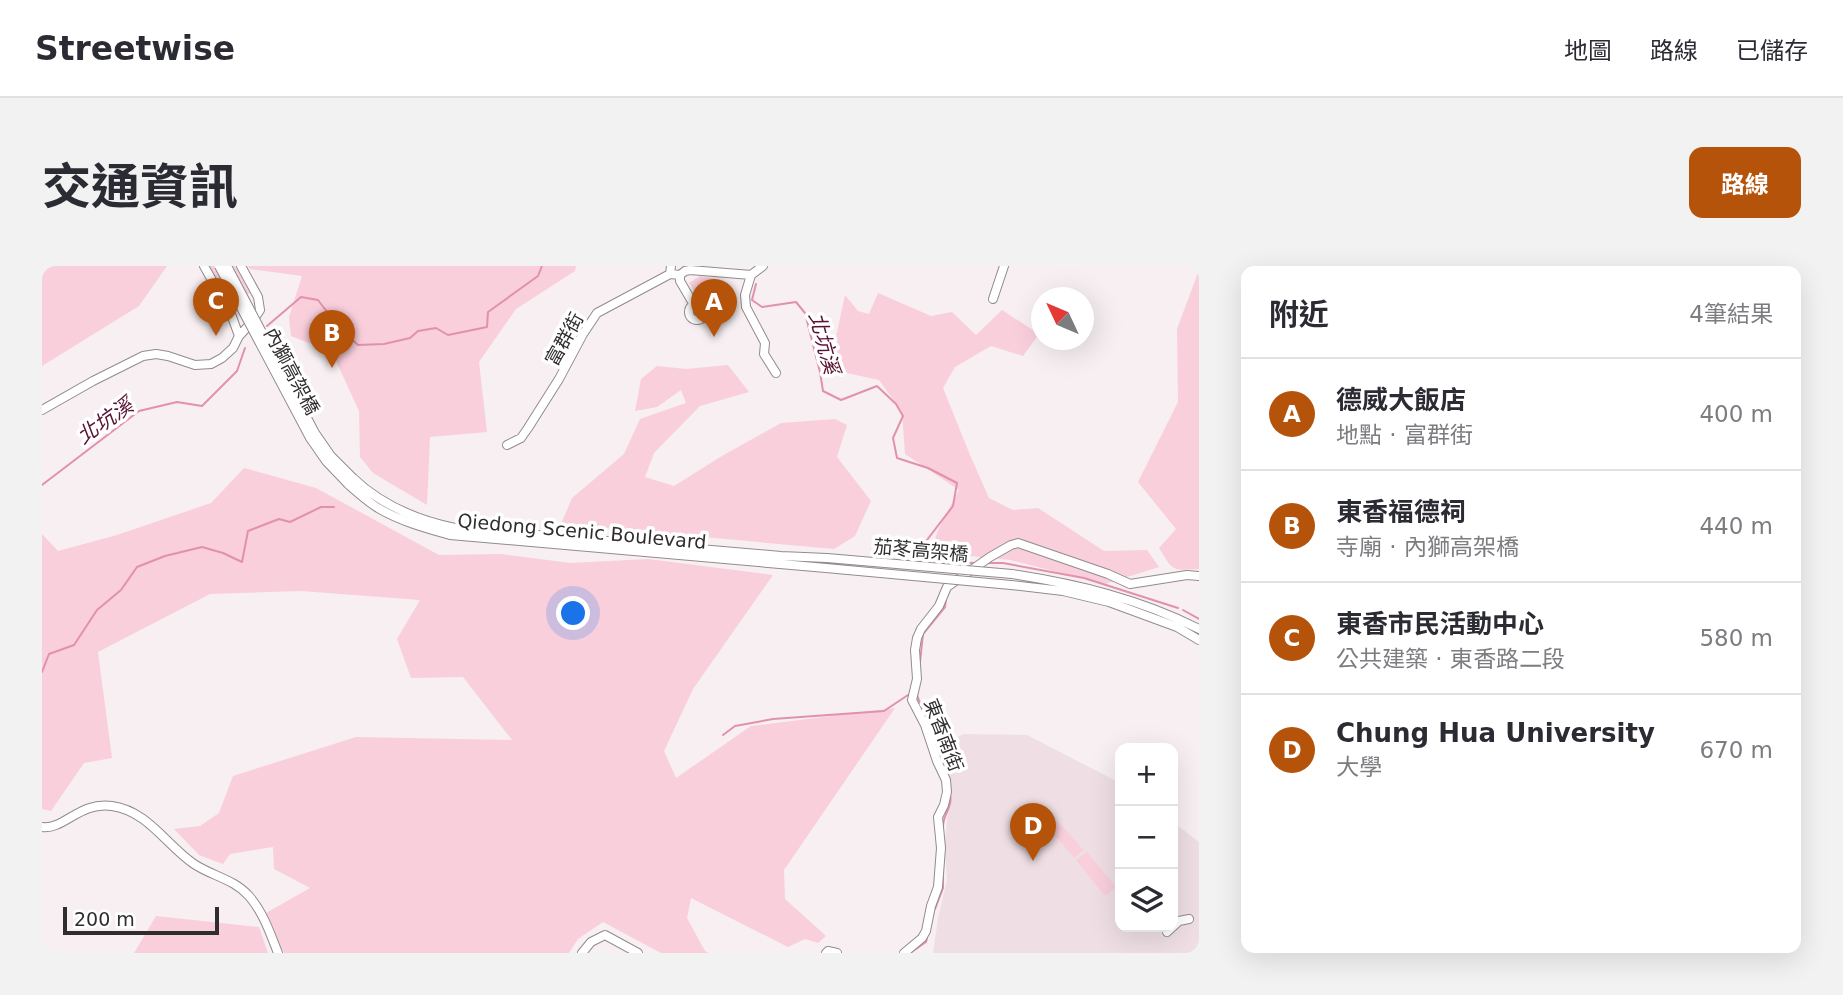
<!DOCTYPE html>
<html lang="zh-TW">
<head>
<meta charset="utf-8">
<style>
	:root { --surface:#fff; --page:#f2f2f3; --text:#2b2b33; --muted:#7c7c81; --line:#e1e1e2; --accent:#b45309 }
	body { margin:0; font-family:"DejaVu Sans","Noto Sans TC",sans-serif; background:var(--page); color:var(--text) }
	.controls { position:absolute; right:21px; bottom:21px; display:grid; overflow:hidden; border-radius:14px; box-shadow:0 7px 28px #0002 }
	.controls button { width:63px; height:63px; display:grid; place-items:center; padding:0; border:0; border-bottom:2px solid var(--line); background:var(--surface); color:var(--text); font:35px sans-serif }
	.compass { position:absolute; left:989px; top:21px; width:63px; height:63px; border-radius:50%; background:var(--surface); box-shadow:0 7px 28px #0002; rotate:314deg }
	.scale { position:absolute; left:21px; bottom:18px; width:156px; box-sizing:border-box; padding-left:7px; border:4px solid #302d2e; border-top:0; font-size:19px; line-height:24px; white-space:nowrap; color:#302d2e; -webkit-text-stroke:5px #fff; paint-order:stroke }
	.you { position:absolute; left:532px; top:348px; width:24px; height:24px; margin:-18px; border:5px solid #fff; border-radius:50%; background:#1a73e8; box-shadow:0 0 0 10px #1a73e833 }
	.badge { display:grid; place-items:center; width:46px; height:46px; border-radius:50%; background:var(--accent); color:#fff; font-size:23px; font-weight:700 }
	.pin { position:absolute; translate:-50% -58px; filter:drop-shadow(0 2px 4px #0008) }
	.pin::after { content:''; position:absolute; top:37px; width:24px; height:21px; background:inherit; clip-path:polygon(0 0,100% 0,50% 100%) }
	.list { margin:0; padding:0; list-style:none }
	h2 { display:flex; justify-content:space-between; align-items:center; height:91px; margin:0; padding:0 28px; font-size:30px }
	h2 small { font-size:23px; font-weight:400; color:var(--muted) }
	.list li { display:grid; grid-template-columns:46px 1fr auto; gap:21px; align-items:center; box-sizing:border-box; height:112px; padding:0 28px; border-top:2px solid var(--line) }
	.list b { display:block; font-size:26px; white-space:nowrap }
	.list p { margin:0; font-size:23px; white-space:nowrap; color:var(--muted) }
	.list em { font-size:23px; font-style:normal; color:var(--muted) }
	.icon { flex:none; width:38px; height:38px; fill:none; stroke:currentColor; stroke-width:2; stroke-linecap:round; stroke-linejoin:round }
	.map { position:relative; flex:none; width:1157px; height:687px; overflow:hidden; border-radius:14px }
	header { display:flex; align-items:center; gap:42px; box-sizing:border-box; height:98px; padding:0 35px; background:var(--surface); border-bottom:2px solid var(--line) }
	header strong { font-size:33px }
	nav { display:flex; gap:38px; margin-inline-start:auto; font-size:24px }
	.intro { display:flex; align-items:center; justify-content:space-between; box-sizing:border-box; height:168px; padding:0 42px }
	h1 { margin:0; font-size:49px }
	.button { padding:18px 32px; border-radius:14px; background:var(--accent); color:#fff; font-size:24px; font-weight:700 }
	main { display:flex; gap:42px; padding:0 42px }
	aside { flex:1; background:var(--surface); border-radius:14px; box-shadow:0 7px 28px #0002 }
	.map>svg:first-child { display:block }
	.built { fill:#efdfe4 }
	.green { fill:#f9cfdc }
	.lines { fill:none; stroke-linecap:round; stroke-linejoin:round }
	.stream { stroke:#e291ad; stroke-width:2 }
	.minor-casing { stroke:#928b8d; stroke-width:10 }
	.minor { stroke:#fff; stroke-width:8 }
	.minor-bridge-casing { stroke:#928b8d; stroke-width:10; stroke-linecap:butt }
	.minor-bridge { stroke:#fff; stroke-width:8 }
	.labels { text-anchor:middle; stroke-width:7; stroke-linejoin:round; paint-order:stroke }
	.street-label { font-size:19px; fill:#302d2e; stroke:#fff }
	.water-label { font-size:21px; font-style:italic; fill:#591132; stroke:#fff }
</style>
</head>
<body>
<header>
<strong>Streetwise</strong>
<nav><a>地圖</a><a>路線</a><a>已儲存</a></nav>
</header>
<div class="intro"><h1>交通資訊</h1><a class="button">路線</a></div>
<main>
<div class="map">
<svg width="1157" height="687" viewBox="0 0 1157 687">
	<rect width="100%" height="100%" fill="#f7eff2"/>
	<path class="built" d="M922,468L985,469L1078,517V661H1131V556L1157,576V687H891L896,652L905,614L903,577L908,525L906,507L897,478Z"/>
	<path class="green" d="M0,0H125L97,40L0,100Z
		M166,0H193L208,27L187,39Z
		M206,0H534L533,5L474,43L437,96L445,166L388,171L385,239L331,207L318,191L317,145L290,86L249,70L247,51L260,10L208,3Z
		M1157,4V303C1130,305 1131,305 1117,282L1134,263L1096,216L1136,136L1135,63Z
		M658,10L675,13L683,23L659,37L647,17Z
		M836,27L889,50L910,46L934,69L960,44L997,68L981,90L949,80L913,101L901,122L928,189L947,232L971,244L996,242L1062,285L1105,284L1117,301L1063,318L968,294L888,286L897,262L917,224L863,188L860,146L837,114L805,107L789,94L803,29L816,45L827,48Z
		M686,99L707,126L658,140L612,187L603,211L632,220L680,190L739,157L793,153L805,159L795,191L829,235L813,270L792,283L519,258L530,232L582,188L598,153L644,137L639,124L615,141L593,145L599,113L615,100L644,103Z
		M202,202L274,222L397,289L459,288L529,297L606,293L731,309L651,423L622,485L634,512L709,460L853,442L742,604L743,633L784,670L776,677L763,673L746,681L649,632L645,652L663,685L667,687H619L561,656L536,673L527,687H242L224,647L268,622L232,603L231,581L188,588L181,598L157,589L132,563L158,560L177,547L191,510L314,471L470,474L421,411L369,412L355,373L378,334L259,325L168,328L56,386L70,492L42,497L9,545L0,543V268L16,285L75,269L169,237Z
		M1007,548L1025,565L1041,584L1032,592L1017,574L999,559Z
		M1045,586L1074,621L1063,630L1034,594Z
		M114,650L217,661L226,687H92Z"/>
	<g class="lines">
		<path class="stream" d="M714,18L710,34L720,41L754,36L763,47L778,106L781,125L799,134L835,120L854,138L861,150L851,172L855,192L886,202L915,217L911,240L872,291L911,296L933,297
			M225,60L259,31L276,34L299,64L316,79L342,78L368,72L376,65L394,62L406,69L445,61L446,46L496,10L500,0
			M0,219L97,145L135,136L160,140L195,105L203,82
			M947,297H961L1042,312L1136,342
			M1141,344L1157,353
			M878,396L881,368L903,341L904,333
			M0,406L7,388L32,379L55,344L79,324L95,301L123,290L160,281L181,287L200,296L206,265L237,253L248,256L279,241H292
			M875,429L883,450
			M681,469L693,460L731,453L842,445L866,429
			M901,560C901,549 911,540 908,529
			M893,643L901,622V608
			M868,687L884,676L885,672"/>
		<defs>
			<path id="minor" d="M162,0L189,48L197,70
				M628,8L638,9L643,5L648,4L709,9L721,0
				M638,9V15L652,39
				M709,9L703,29L704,41L723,77L722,88L734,107
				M951,33L962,0
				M647 46a8 8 0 1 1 16 0a8 8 0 1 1-16 0Z
				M0,144L51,115L101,90L114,88L126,90L153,99L169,98L180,92L191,82L197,70L210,56L218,44L216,31L199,0
				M465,179L479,172L486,162L517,113L541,68L555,47L628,8L629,0
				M311,212C340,240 375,254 413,262L739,290L785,292
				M306,218C315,226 325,235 336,242C358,255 383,262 408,269L784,302
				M970,308C1035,318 1098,333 1157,363
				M969,319L1021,325L1067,336L1135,361L1157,374
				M0,561C22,564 38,535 70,540C106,545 124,579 152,598C170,610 192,613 207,630C221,646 228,667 236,687
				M1125,666L1137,655L1147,653
				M540,687L549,676L563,669L596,687
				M784,687L786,685L795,687
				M862,687L880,672L884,665L889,640L896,621L899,582L896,551L902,539L905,526L904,514L895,495L883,459L870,434L875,413L873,384L875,372L879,363L897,340L905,321L948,291L969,279L976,277L1066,308L1088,318L1145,309L1157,310"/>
		</defs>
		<use href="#minor" class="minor-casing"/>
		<use href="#minor" class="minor"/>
		<defs>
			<path id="minor-bridge" d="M177,0L268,172L284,195L306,218
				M185,0L273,167L289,190L311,212
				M785,292L970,308
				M784,302L969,319"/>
		</defs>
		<use href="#minor-bridge" class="minor-bridge-casing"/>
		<use href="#minor-bridge" class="minor-bridge"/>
	</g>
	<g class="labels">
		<g class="street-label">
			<text transform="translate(522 73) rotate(-61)" y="7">富群街</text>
			<text transform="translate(250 105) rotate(62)" y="7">內獅高架橋</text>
			<text transform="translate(540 265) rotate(5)" y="7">Qiedong Scenic Boulevard</text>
			<text transform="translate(879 284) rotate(5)" y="7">茄苳高架橋</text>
			<text transform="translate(902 469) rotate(69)" y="7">東香南街</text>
		</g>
		<g class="water-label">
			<text transform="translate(782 77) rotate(75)" y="7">北坑溪</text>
			<text transform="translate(63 155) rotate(-35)" y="7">北坑溪</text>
		</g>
	</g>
</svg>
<div class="controls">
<button>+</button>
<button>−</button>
<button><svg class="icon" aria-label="layers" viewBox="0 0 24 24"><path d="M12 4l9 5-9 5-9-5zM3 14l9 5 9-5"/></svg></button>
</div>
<svg class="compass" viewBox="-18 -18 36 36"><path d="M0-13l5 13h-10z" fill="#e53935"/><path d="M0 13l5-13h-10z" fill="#7c7c81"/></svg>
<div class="scale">200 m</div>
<div class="you"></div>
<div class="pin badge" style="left:672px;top:71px">A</div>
<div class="pin badge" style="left:290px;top:102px">B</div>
<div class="pin badge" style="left:174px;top:70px">C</div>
<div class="pin badge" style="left:991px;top:595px">D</div>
</div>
<aside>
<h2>附近<small>4筆結果</small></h2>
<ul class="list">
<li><span class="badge">A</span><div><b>德威大飯店</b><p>地點 · 富群街</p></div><em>400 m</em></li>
<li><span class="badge">B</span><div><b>東香福德祠</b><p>寺廟 · 內獅高架橋</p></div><em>440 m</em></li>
<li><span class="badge">C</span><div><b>東香市民活動中心</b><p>公共建築 · 東香路二段</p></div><em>580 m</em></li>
<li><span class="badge">D</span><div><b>Chung Hua University</b><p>大學</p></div><em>670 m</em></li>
</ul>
</aside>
</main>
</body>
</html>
